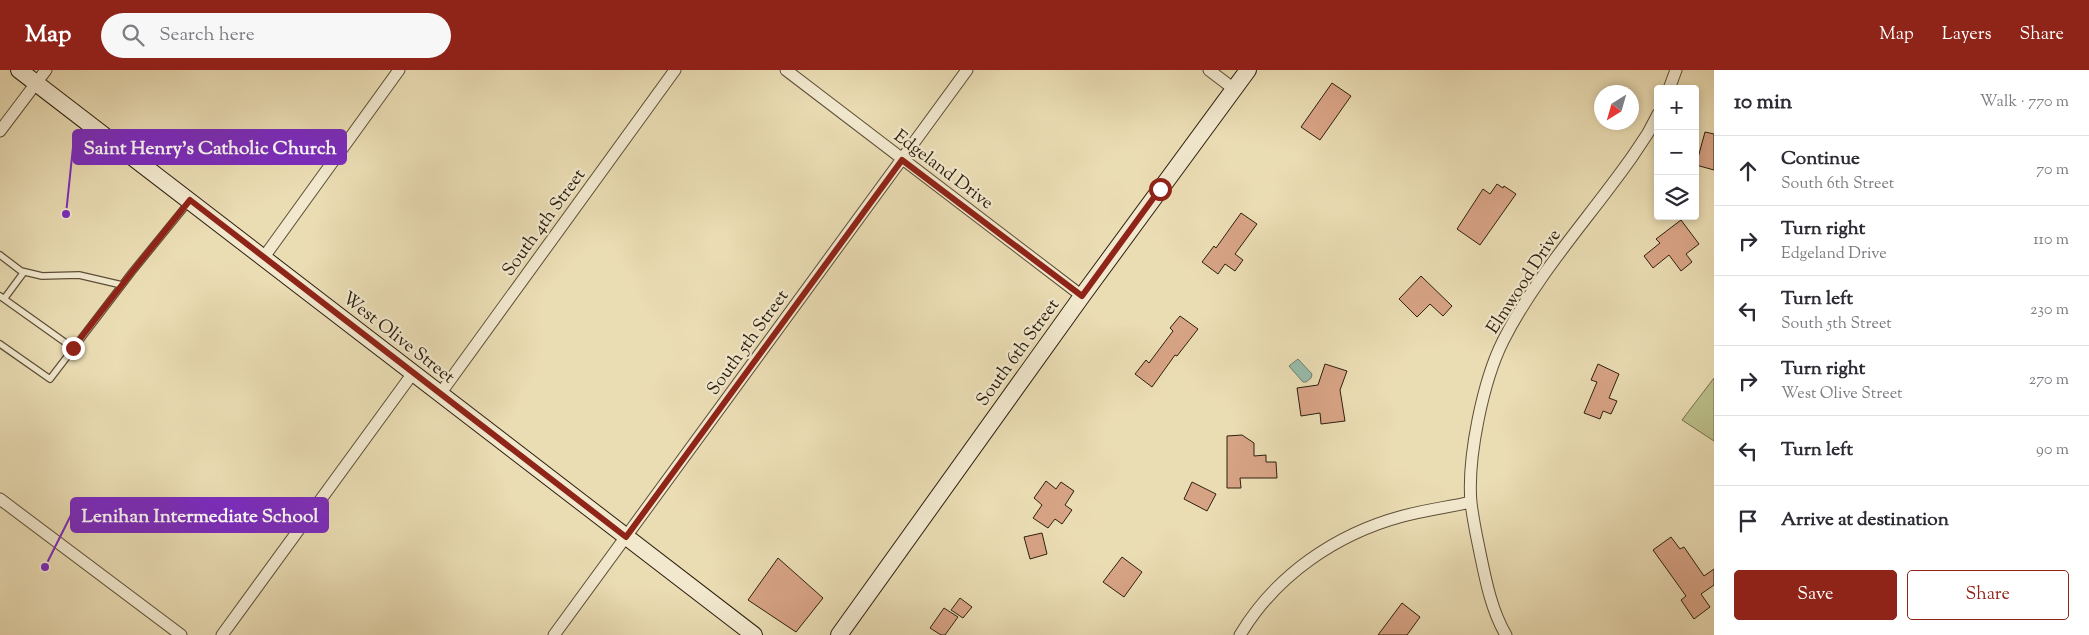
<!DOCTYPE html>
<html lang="en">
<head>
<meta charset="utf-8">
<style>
	:root { --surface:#fff; --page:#f7f7f7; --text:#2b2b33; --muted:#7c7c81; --line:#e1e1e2; --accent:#8f2418 }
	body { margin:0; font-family:"Sorts Mill Goudy",serif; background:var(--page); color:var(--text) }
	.controls { position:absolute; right:15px; top:15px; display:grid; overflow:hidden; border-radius:5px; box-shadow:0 2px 8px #0003 }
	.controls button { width:45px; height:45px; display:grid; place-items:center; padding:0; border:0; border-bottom:1px solid var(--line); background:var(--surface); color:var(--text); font:25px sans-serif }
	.compass { position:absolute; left:1594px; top:15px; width:45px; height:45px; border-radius:50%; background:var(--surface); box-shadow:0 2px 8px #0003; rotate:217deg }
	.stop { position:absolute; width:15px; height:15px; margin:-11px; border:4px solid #8f2418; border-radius:50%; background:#fff }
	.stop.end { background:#8f2418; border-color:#fff; box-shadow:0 1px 5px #0008 }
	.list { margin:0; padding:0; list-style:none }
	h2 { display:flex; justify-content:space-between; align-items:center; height:65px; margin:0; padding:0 20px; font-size:21px }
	h2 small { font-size:16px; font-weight:400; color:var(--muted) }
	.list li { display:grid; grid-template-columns:32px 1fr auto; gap:15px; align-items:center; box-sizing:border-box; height:70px; padding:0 20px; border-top:1px solid var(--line) }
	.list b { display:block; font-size:19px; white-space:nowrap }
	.list p { margin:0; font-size:16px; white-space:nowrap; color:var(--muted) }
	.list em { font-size:16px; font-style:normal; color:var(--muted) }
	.actions { display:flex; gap:10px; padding:15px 20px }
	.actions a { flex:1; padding:11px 0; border:1px solid var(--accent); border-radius:5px; text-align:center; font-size:18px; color:var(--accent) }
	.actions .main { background:var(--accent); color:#fff }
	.icon { flex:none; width:28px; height:28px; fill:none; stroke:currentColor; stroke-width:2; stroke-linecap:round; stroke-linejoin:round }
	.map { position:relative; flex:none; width:1714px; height:565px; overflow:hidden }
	header { display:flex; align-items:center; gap:30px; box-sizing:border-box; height:70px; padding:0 25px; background:var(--accent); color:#fff }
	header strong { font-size:24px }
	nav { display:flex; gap:28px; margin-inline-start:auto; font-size:18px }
	.search { width:350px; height:45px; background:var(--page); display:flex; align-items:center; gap:12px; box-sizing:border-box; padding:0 18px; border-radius:28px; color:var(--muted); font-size:19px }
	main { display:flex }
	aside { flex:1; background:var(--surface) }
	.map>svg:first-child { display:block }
	.green { fill:#bbbf8a; stroke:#74704c }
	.water { fill:#98bcab; stroke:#6e7e6c }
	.building { fill:#d7a385; stroke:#2e200e }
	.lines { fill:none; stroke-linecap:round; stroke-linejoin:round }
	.lane-casing { stroke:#5d4f37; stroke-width:8 }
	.street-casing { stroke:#5d4f37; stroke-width:13 }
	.secondary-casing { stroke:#2e200e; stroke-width:18 }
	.lane { stroke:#f1e8ce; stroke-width:5.5 }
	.street { stroke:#f1e8ce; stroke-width:11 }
	.secondary { stroke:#f1e8ce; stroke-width:16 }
	.route { stroke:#8f2418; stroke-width:6 }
	.labels { text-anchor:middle; stroke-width:4.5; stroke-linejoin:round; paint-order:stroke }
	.street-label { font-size:18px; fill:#2e200e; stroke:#f1e8ce }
	.leader { fill:none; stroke:#7b2cbf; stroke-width:2 }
	.callout-dot { fill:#7b2cbf; stroke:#f1e8ce; stroke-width:2 }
	.callout { fill:#7b2cbf; stroke:#7b2cbf; stroke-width:2 }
	.callout-label { font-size:19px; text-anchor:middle; font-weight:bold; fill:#fff }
</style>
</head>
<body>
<header>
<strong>Map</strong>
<div class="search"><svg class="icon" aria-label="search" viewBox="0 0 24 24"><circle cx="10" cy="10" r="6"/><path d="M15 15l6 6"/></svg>Search here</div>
<nav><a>Map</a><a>Layers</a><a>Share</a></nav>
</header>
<main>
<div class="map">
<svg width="1714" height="565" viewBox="0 0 1714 565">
	<rect width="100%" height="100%" fill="#eadcb3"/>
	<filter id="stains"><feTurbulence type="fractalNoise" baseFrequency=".004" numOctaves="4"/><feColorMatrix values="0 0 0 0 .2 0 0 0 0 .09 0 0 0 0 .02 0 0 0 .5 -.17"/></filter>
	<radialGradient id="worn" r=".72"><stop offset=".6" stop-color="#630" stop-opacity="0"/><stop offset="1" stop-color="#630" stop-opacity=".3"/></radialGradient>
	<path class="green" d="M1714,308V371L1682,350Z"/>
	<path class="water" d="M1298,289L1312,304L1311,308L1306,312H1303L1289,296Z"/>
	<path class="building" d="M1332,13L1351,26L1320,70L1301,57Z
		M1705,62L1714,64V100L1696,95Z
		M1497,114L1503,118L1504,116L1516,124L1480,175L1457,159L1483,119L1490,124Z
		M1241,143L1257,154L1235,184L1243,190L1235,201L1225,194L1218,204L1202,192L1214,176L1216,178Z
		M1681,150L1699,174L1686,184L1692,192L1681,201L1669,185L1653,198L1644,186L1660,173L1656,169Z
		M1421,206L1452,236L1443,246L1430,234L1417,247L1399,229Z
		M1180,246L1198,259L1177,286L1175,285L1152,317L1135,304L1146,290L1149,293L1173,261L1170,258Z
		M1325,294L1347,301L1340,320L1345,351L1321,354L1320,343L1301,346L1297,318L1318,315Z
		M1598,294L1619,304L1609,328L1617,331L1611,344L1603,341L1600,349L1584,343L1597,312L1591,310Z
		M1242,365L1254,373V386L1266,385V392H1276L1277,408H1240L1241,418H1227V366Z
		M1046,411L1056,419L1061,412L1074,421L1065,435L1072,440L1062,454L1055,449L1048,458L1033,448L1042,435L1034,428Z
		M1192,412L1216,424L1207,441L1184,429Z
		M1042,463L1047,484L1030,489L1024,467Z
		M1671,467L1680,479L1684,477L1704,506L1714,499V515L1701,524L1710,537L1694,549L1681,530L1686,526L1653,480Z
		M1122,487L1142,502L1124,527L1103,512Z
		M778,488L823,528L796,562L748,530Z
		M960,528L972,537L963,548L951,540Z
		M1402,533L1420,547L1407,565H1378Z
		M944,538L958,547L945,565H941L930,558Z"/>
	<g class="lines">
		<defs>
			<path id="lane" d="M0,185L21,201L42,206L79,205L122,215
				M0,226L73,278
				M4,229L24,202
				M0,274L50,309L132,202L189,132"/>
			<path id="street" d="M786,0L1082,226
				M1209,0L1234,19
				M1669,19L1676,0
				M0,61L46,0
				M264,187L399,0
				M440,324L675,0
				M0,429L181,565
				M222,565L413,303
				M554,565L967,0
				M1240,565C1276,505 1336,464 1403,446C1425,440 1449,437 1471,432
				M1506,565C1491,540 1485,507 1479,478C1476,464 1473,448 1471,433C1467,388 1483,311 1503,271C1537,204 1589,148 1632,87L1648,63L1658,44"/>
			<path id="secondary" d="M19,0L754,565
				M839,565L1082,226L1248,0"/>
		</defs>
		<use href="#lane" class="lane-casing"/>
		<use href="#street" class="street-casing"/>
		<use href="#secondary" class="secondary-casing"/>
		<use href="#lane" class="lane"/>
		<use href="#street" class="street"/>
		<use href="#secondary" class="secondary"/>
	</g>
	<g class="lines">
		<path class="route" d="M73,278L132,202L190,130L626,467L902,90L1082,226L1160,119"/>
	</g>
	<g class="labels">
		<g class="street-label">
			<text transform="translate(944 99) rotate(37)" y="6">Edgeland Drive</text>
			<text transform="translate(543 152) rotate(-54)" y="6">South 4th Street</text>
			<text transform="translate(1523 211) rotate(-57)" y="6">Elmwood Drive</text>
			<text transform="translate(399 267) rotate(38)" y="6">West Olive Street</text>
			<text transform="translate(747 272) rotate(-54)" y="6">South 5th Street</text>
			<text transform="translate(1017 282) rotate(-54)" y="6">South 6th Street</text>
		</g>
	</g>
	<path class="leader" d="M66 144L73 77M45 497L71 445"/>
	<g class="callout-dot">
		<circle cx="66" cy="144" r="5"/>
		<circle cx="45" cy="497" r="5"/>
	</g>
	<g class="callout">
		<rect x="73" y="60" width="273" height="34" rx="5"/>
		<rect x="71" y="428" width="257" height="34" rx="5"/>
	</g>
	<g class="callout-label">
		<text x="210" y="84">Saint Henry's Catholic Church</text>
		<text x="200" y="452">Lenihan Intermediate School</text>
	</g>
	<rect width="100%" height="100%" filter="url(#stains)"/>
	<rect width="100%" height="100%" fill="url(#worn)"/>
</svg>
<div class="controls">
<button>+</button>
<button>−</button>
<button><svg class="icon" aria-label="layers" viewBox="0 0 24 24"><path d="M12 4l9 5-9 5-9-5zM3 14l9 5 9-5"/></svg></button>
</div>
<svg class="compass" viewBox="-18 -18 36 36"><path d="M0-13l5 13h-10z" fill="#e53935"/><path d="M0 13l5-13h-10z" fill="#7c7c81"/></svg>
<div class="stop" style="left:1160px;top:119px"></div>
<div class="stop end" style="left:73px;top:278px"></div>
</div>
<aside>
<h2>10 min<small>Walk · 770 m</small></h2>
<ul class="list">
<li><svg class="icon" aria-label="ahead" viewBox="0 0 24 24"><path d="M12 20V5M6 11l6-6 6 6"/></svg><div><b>Continue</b><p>South 6th Street</p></div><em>70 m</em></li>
<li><svg class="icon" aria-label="right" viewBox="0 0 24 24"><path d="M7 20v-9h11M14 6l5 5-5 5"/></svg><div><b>Turn right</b><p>Edgeland Drive</p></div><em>110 m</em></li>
<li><svg class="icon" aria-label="left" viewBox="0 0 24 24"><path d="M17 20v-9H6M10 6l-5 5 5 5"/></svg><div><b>Turn left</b><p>South 5th Street</p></div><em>230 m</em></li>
<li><svg class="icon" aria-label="right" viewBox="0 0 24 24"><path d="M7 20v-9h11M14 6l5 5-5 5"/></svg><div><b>Turn right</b><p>West Olive Street</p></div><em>270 m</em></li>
<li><svg class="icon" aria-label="left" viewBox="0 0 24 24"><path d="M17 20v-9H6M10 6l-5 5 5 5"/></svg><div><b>Turn left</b></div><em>90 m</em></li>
<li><svg class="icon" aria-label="arrive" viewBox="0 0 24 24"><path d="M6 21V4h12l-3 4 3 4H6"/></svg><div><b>Arrive at destination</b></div></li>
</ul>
<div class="actions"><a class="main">Save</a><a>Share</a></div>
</aside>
</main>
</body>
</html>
